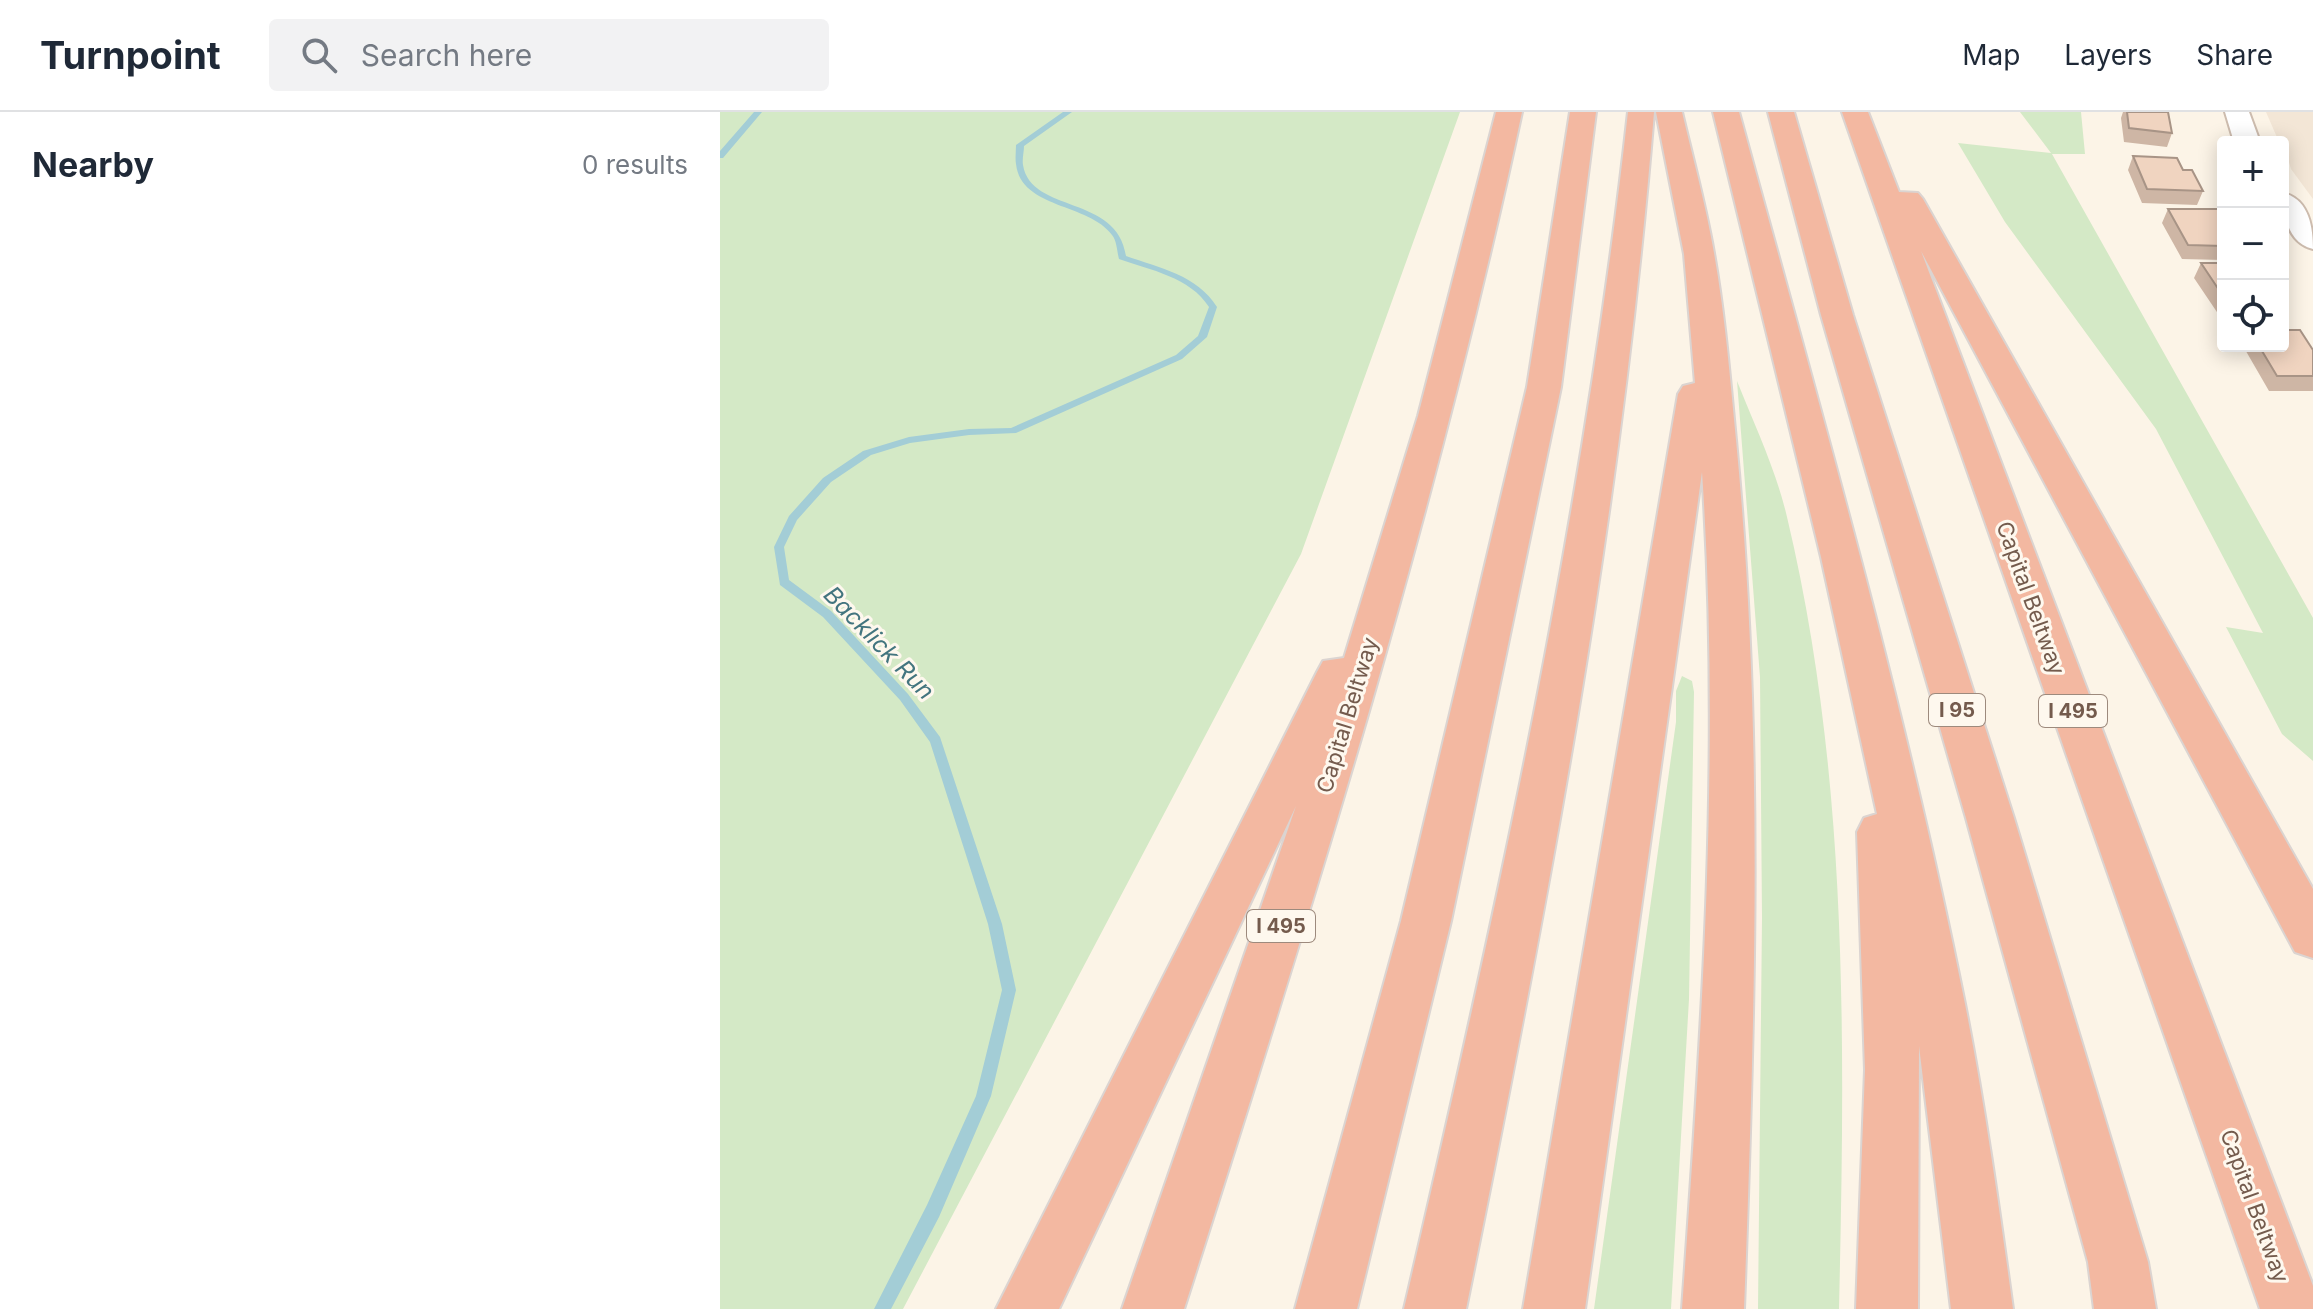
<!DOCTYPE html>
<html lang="en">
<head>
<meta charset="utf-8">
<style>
	:root { --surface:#fff; --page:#f2f2f3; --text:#1f2937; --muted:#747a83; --line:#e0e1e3 }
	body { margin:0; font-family:Inter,sans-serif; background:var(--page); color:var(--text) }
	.controls { position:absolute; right:24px; top:24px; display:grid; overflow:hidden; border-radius:8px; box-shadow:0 4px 20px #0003 }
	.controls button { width:72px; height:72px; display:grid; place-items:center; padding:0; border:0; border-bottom:2px solid var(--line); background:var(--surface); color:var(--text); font:40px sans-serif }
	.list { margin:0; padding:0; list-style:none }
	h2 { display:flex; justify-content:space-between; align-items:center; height:104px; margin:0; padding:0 32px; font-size:34px }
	h2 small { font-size:26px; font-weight:400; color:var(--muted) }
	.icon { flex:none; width:44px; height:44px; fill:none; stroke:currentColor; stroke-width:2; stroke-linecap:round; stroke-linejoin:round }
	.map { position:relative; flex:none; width:1593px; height:1197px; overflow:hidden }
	header { display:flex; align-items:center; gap:48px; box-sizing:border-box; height:112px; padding:0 40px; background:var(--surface); border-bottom:2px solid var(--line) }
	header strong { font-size:38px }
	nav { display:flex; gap:44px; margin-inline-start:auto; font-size:28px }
	.search { width:560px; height:72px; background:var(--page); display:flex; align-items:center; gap:20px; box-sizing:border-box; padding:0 28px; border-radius:8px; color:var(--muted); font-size:30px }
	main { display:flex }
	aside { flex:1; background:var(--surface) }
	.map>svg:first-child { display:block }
	.residential { fill:#f3e6d6 }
	.green { fill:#d4e9c6 }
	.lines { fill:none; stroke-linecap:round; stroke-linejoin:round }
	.stream { fill:#a3cdd6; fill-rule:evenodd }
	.minor-casing { stroke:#cdbcae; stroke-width:4 }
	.motorway-casing { stroke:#dbd4d1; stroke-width:4 }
	.minor { fill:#fff; fill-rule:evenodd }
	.motorway { fill:#f3b8a1; fill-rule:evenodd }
	.wall { fill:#ceb6a5 }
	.building { fill:#f0d4c0; stroke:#a89486; stroke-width:2 }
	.labels { text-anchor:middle; stroke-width:6; stroke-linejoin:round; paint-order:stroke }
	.shield { fill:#fef8ee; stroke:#9d8a7d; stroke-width:2 }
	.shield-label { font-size:20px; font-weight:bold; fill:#745b4d }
	.street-label { font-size:22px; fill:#745b4d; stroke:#fef8ee }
	.water-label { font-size:24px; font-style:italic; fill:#43757f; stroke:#fef8ee }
</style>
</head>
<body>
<header>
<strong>Turnpoint</strong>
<div class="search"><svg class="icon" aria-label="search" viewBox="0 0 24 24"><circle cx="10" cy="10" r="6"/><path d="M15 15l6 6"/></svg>Search here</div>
<nav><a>Map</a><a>Layers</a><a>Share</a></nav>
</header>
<main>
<aside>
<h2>Nearby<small>0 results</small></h2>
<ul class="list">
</ul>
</aside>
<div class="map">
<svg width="1593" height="1197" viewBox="0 0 1593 1197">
	<rect width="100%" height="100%" fill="#fcf4e7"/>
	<path class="residential" d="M1546,0H1593V87L1571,57L1563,30H1559Z"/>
	<path class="green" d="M0,0H740L581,442L183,1197H0Z
		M1300,0H1361L1365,42H1332L1593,506V649L1562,622L1506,515L1543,521L1436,317L1285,110L1238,31L1331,41Z
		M1017,269C1035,314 1056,358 1067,405C1129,665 1125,932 1119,1197H1038L1042,805L1040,565Z
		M962,564L972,569L974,580L969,887L951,1197H874L956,610V579Z"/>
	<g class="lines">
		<path class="stream" d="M34,0H42L3,46H0V39Z
			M343,0H352L304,34C304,40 302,47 303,53C311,102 397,82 406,144C440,156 477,163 497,195L487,225L462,247L296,321L249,323L190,331L151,343L111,370L77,408L64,435L69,468L111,499L188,582L220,625L282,812L296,878L271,984L219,1105L171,1197H154L207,1093L256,984L282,878L268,812L210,630L180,588L103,505L60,473L54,435L69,404L103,366L143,339L189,325L249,317L291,316L456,243L478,224L489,195C470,165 430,158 399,147C397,140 397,129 392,123C369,91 301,97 296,52C295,46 296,39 296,33Z"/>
		<defs>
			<path id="minor" d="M1505,0H1529L1540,30H1514Z
				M1563,81C1589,87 1593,115 1593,137C1568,131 1563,103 1563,81Z"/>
			<path id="motorway" d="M776,0H802C715,407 591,801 464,1197H402L576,694L339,1197H276L597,560L603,549L624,546L698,304Z
				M850,0H876L841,275L731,809L637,1197H575L681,809L807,275Z
				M908,0H934C901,408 827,797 746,1197H684C777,798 863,407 908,0Z
				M936,0H962C973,47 986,94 994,141C1005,203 1010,266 1016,328C1044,617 1035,907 1024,1197H962C982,919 1001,638 982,360L865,1197H803L958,282L963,274L975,271L964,142Z
				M993,0H1019C1100,296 1185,591 1245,892C1265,993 1279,1095 1293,1197H1231L1199,934L1198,1197H1136L1145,958L1137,720L1144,706L1157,702L1101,445Z
				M1048,0H1074L1133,203L1294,706L1428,1150L1436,1197H1374L1368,1150L1246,706L1101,203Z
				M1122,0H1148L1179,80L1198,81L1203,87L1593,777V846L1575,840L1201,139L1593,1174V1197H1540Z"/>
		</defs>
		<use href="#minor" class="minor-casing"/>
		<use href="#motorway" class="motorway-casing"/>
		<use href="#minor" class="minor"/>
		<use href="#motorway" class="motorway"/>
	</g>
	<path class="wall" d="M1403,0H1448L1452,21L1447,35L1404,30L1401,6Z
		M1413,44L1463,58L1483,79L1477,93L1422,91L1408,58Z
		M1448,97L1503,105V148L1462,147L1442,111Z
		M1481,151H1503V209L1474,166Z
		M1523,234H1563L1593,238V279H1549Z"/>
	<path class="building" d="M1407,0H1448L1452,21L1409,16Z
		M1413,44L1457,46L1463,58H1472L1483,79L1427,77Z
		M1448,97H1498L1503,105V134L1468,133Z
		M1481,151H1503V184Z
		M1563,218H1580L1593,238V264H1557L1539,234H1563Z"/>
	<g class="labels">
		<g class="shield">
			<rect x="1209" y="582" width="56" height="32" rx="6"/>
			<rect x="1319" y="583" width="68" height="32" rx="6"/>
			<rect x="527" y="798" width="68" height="32" rx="6"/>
		</g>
		<g class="shield-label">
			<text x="1237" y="605">I 95</text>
			<text x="1353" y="606">I 495</text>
			<text x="561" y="821">I 495</text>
		</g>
		<g class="street-label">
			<text transform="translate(1311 486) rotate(70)" y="8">Capital Beltway</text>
			<text transform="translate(627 603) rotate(-73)" y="8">Capital Beltway</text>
			<text transform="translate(1535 1094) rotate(70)" y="8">Capital Beltway</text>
		</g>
		<g class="water-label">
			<text transform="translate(159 531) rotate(46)" y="8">Backlick Run</text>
		</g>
	</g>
</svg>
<div class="controls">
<button>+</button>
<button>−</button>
<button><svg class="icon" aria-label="locate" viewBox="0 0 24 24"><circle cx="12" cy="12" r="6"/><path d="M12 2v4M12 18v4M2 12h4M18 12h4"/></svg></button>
</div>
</div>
</main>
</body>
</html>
